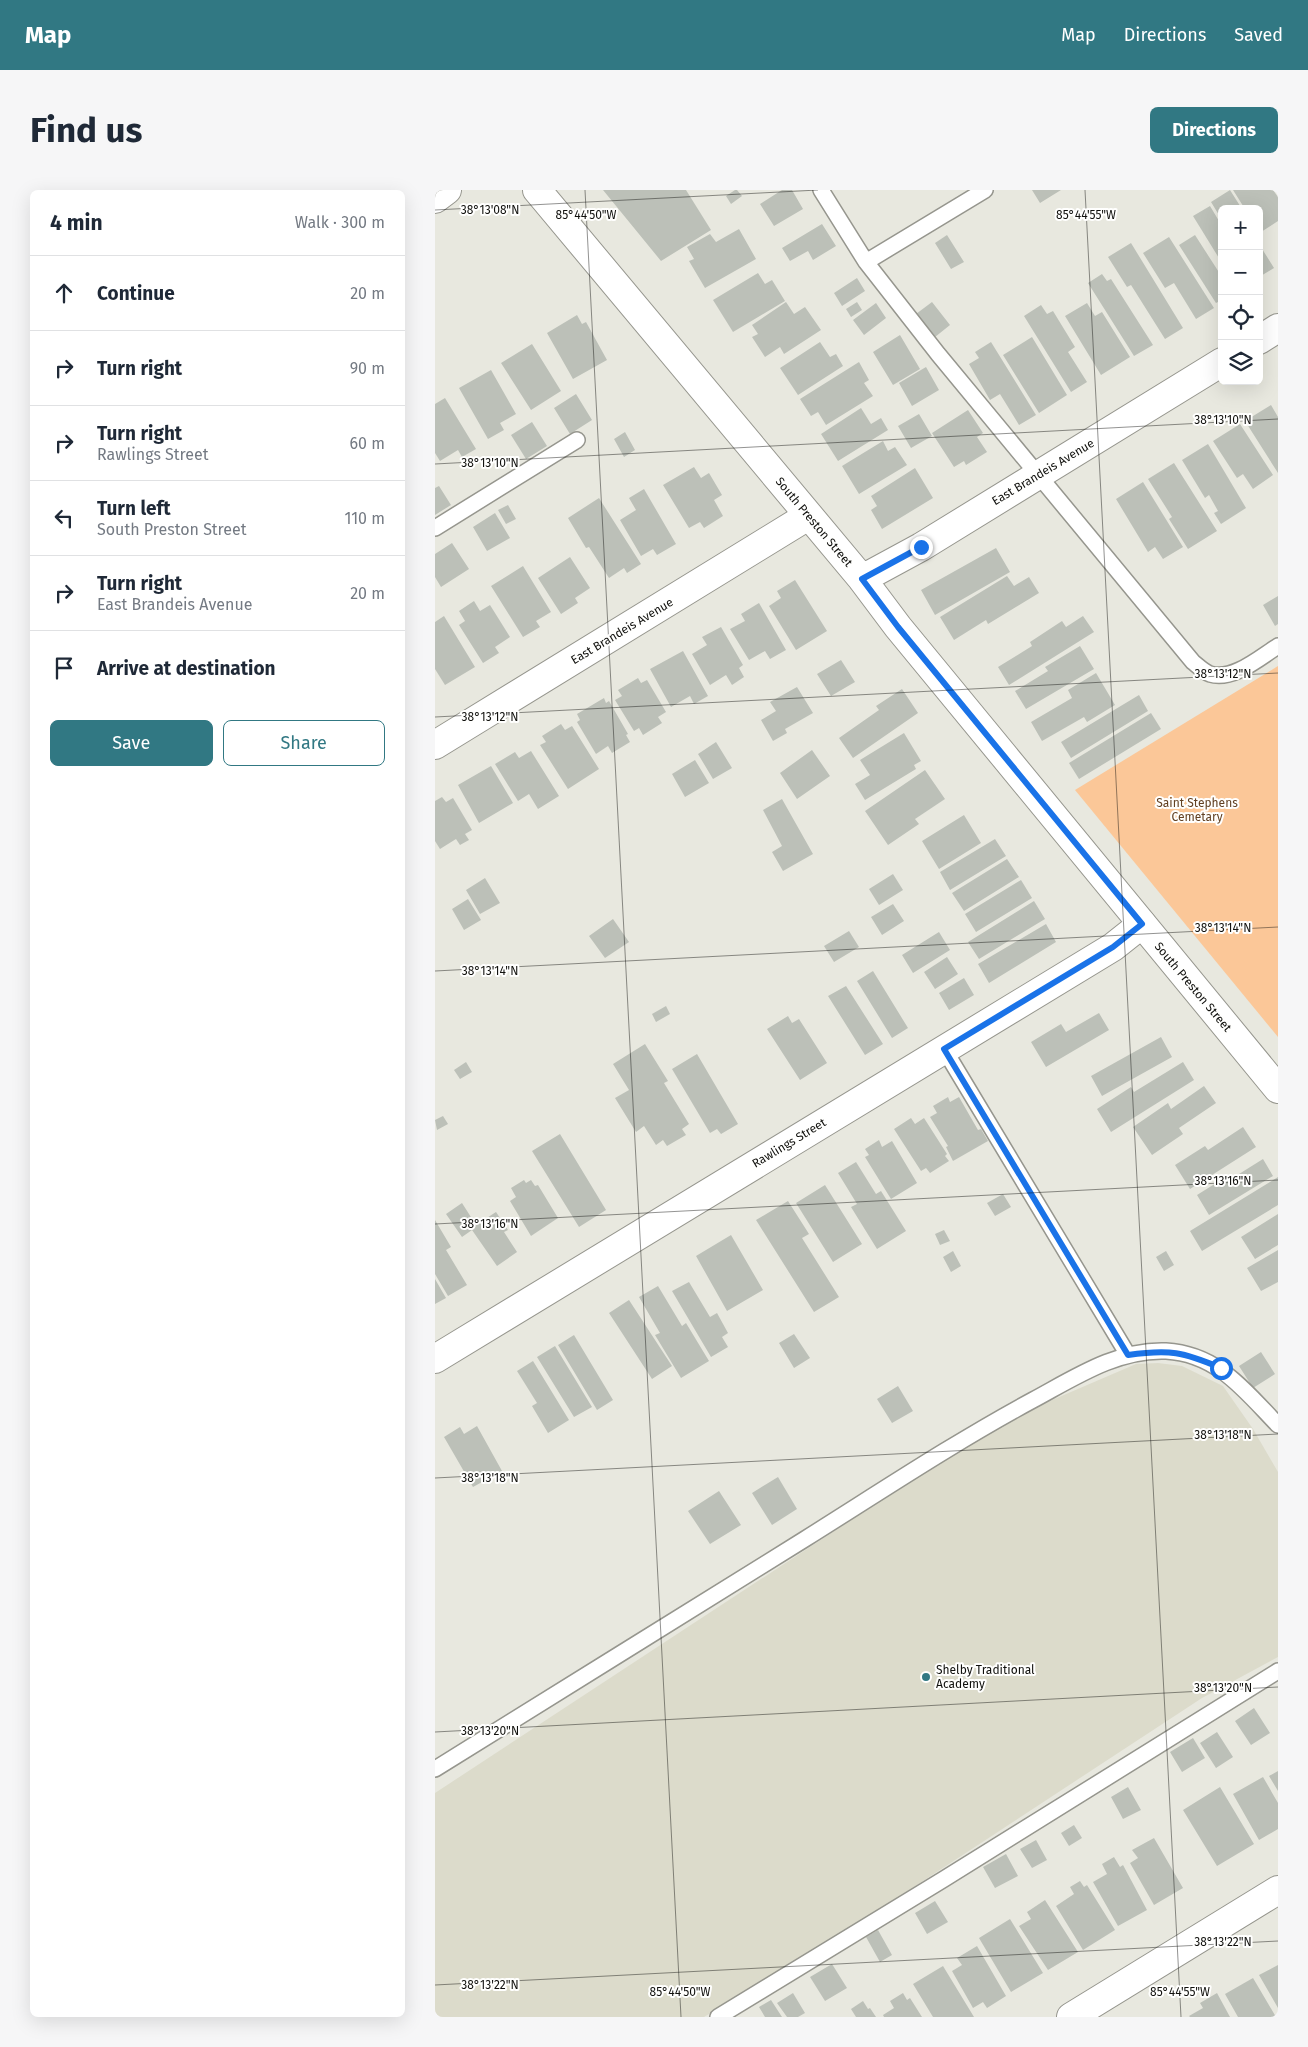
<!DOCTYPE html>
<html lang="en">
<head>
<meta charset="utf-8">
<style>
	:root { --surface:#fff; --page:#f6f6f7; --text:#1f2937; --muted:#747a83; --line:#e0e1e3; --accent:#317883 }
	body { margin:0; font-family:"Fira Sans",sans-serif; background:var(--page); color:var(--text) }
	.controls { position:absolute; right:15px; top:15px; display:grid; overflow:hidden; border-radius:8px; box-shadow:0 5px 20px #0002 }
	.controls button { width:45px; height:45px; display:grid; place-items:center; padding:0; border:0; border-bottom:1px solid var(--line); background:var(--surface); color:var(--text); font:25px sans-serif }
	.stop { position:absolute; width:15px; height:15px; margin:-11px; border:4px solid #1a73e8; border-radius:50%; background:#fff }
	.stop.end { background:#1a73e8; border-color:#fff; box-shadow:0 1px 5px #0008 }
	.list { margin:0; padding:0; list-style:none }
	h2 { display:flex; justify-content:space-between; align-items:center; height:65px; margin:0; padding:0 20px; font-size:21px }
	h2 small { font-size:16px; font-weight:400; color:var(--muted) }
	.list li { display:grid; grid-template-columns:32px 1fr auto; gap:15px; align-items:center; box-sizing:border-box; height:75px; padding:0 20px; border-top:1px solid var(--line) }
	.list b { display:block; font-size:19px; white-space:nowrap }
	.list p { margin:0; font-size:16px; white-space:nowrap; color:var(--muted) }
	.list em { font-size:16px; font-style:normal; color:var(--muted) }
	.actions { display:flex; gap:10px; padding:15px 20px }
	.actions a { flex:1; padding:11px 0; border:1px solid var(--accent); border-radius:8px; text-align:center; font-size:18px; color:var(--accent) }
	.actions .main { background:var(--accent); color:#fff }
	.icon { flex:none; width:28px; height:28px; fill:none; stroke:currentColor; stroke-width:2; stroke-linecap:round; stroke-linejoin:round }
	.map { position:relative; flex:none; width:843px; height:1827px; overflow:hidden; border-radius:8px }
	header { display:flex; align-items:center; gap:30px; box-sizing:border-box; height:70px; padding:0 25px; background:var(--accent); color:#fff }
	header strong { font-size:24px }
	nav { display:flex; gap:28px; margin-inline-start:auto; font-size:18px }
	.intro { display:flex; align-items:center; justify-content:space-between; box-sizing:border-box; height:120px; padding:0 30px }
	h1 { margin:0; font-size:35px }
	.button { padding:12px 22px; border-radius:8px; background:var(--accent); color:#fff; font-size:18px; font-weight:700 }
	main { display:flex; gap:30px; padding:0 30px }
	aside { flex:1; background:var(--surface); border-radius:8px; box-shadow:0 5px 20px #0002 }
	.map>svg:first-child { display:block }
	.built { fill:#dcdbcb }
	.green { fill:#fbc798 }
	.building { fill:#bcc0b8 }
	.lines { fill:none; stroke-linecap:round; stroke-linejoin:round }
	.lane-casing { stroke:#96968e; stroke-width:18 }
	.street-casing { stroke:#96968e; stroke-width:30 }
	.secondary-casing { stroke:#96968e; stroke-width:30 }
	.lane { stroke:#fff; stroke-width:15 }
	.street { stroke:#fff; stroke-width:28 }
	.secondary { stroke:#fff; stroke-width:28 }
	.route { stroke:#1a73e8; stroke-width:6 }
	.ticks { fill:none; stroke:#10100d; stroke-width:1; stroke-opacity:0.45 }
	.poi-dot { fill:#317883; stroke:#fffffe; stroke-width:2 }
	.labels { text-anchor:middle; stroke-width:4; stroke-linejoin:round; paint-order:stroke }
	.street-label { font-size:12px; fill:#10100d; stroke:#fffffe }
	.park-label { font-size:12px; fill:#624123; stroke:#fffffe }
	.poi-label { font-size:12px; fill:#10100d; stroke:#fffffe; text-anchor:start }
	.ticks-label { font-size:12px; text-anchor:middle; fill:#10100d; stroke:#fffffe; stroke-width:4; stroke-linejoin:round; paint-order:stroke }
</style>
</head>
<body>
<header>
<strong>Map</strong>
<nav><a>Map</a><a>Directions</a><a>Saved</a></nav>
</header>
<div class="intro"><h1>Find us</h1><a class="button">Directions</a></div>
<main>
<aside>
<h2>4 min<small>Walk · 300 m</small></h2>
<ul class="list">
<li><svg class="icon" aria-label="ahead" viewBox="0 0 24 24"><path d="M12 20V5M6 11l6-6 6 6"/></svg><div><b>Continue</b></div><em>20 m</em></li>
<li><svg class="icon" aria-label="right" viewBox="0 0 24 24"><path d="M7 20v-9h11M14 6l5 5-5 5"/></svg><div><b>Turn right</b></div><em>90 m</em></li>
<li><svg class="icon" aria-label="right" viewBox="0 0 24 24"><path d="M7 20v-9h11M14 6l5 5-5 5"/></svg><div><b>Turn right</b><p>Rawlings Street</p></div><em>60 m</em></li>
<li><svg class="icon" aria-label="left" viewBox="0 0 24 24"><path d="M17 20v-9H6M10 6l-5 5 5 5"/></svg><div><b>Turn left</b><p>South Preston Street</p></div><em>110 m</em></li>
<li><svg class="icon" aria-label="right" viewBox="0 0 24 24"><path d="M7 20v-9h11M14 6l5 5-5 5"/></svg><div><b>Turn right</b><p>East Brandeis Avenue</p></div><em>20 m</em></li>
<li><svg class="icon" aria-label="arrive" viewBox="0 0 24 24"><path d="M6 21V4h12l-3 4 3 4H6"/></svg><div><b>Arrive at destination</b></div></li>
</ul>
<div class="actions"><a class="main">Save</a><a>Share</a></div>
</aside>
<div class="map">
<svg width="843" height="1827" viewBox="0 0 843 1827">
	<rect width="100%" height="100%" fill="#e8e8df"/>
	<path class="built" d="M723,1173L747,1176L788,1196L818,1239L843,1282V1467L767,1508L404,1746L269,1827H0V1603L483,1286L587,1223L701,1174Z"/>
	<path class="green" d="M843,476V847L640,600Z"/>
	<path class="building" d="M168,0H251L276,40L226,71Z
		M300,0H302L307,6L296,14L291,6Z
		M347,0H357L368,19L339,36L325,14Z
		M597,0H626L605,13Z
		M795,0L807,19H787V30L776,12Z
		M798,0H838L843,7V31L826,42L824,19H810Z
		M775,16L787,36V73L758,26Z
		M387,34L401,56L378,70L373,61L355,71L347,58Z
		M304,39L321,69L270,98L254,71L259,69L252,57L275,44L281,52Z
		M512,45L529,72L516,79L500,53Z
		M760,45L787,87V110L781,113L744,55Z
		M734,47L779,118L761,129L739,93L730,98L708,63Z
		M696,53L748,138L730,149L696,95L692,97L673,67Z
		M824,54L839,78L824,87Z
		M323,83L330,94L337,90L350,111L298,142L278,110Z
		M667,84L672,91L676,89L718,155L699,166L653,93Z
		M422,88L430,101L407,116L399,103Z
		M351,112L359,124L370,117L386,140L349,164L345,157L330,167L317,147L323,144L317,135Z
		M422,112L427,120L416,127L411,119Z
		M497,112L515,135L500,147L481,124Z
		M441,113L451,128L429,145L418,130Z
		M652,113L660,126L667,122L695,167L666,185L630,126Z
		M606,115L612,124L618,121L640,157L633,162L652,192L636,202L589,126Z
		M142,125L147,134L151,132L172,170L138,189L112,143Z
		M465,145L485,179L458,195L438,162Z
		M597,147L632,205L604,223L568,165Z
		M385,152L395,167L401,164L408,176L363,205L345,178Z
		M556,152L601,225L584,235L565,204L555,210L534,174L544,168L540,162Z
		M97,154L126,201L96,220L66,173Z
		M424,172L434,190L429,193L438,206L391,235L383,222L376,226L365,209Z
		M491,177L504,200L477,216L464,193Z
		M56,180L81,224L65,233L69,240L53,249L24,198Z
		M141,204L157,230L135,244L119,218Z
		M10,208L41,259L27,267L23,260L5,271L0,263V214Z
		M836,215L843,227V283L810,231Z
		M426,218L436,234L446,228L453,240L403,271L386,244Z
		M533,220L548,243L542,247L552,262L531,275L529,271L519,277L497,243Z
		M484,224L497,246L476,258L463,236Z
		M97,232L112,256L91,269L76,245Z
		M805,234L838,285L818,299L808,284L802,288L778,251Z
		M190,242L200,260L189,267L179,249Z
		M448,251L453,261L460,257L472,275L424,304L407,276Z
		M773,254L811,318L786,334L779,323L783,321L774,305L770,308L747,270Z
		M739,273L782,341L753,359L734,329L737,327L713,289Z
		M259,277L266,288L274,283L287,305L279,310L288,326L269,338L265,332L254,338L228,295Z
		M480,278L498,308L447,339L436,320L442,316L436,306Z
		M708,292L748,357L728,369L720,357L713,362L681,309Z
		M4,296L16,315L0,325V298Z
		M209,299L241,354L222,365L218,359L206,366L185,330L201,320L194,308Z
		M164,308L206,374L192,383L189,378L174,388L154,357L151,358L133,328Z
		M73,315L81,329L71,334L63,320Z
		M60,323L75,348L52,361L38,337Z
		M17,353L34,379L6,397L0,387V364Z
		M561,358L575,382L500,425L486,400Z
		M135,367L155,398L140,408L143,413L126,424L103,388Z
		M88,376L116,422L101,431L105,437L88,447L56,396Z
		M572,386L579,396L594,387L604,403L553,434L551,430L519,450L505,427Z
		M360,390L392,441L361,460L334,416L346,408L342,401Z
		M843,406V434L840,436L828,415Z
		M39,411L45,421L55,415L75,447L60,457L64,463L48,473L24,435L30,431L24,421Z
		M324,413L351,460L335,469L330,461L314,470L295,439L310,431L306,424Z
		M9,426L40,477L10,495L0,479V432Z
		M648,426L659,442L574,495L563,477L597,456L595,452L627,431L631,437Z
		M286,437L308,475L304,478L309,487L297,495L291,485L275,495L257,464L272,455L267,447Z
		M645,456L659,479L591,519L580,501L613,481L610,477Z
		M248,461L273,506L259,514L255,506L236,517L215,479Z
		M406,470L420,492L396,506L382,484Z
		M661,483L680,515L652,532L649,527L607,551L596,532L637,508L633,500Z
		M203,488L206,493L212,490L231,522L223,527L227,533L208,545L204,538L199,541L180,510L187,506L183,500Z
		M362,497L378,523L350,539L352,543L338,551L326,530L341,521L335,512Z
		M467,499L483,523L418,568L404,548L444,520L441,516Z
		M704,505L713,521L636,568L626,552Z
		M169,508L171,513L174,511L193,544L191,545L195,552L177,563L173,556L161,564L142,532L145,530L142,524Z
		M716,523L726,539L644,589L634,573Z
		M126,534L130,540L137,536L164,579L133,599L105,555L111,552L107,546Z
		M469,543L486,571L479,575L481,579L430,610L420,594L435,585L425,570Z
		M281,552L297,578L278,589L263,564Z
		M377,560L395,586L362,609L345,583Z
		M96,561L124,606L103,619L94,604L83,611L60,574L80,562L84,568Z
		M260,570L274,593L250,607L237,584Z
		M56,576L78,613L44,633L23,595Z
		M490,580L510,609L480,629L484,634L453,655L430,621Z
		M7,607L11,612L18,608L37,640L30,644L34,650L25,655L21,649L5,659L0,651V611Z
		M347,609L378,664L348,681L337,662L347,656L328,620Z
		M529,625L546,653L504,679L487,651Z
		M560,649L571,666L515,700L505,682Z
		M572,669L584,687L529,721L517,703Z
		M458,684L468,700L444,715L434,699Z
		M50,688L65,713L45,724L31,700Z
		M586,690L597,708L541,742L530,724Z
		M33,709L46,730L29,740L17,719Z
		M599,711L610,729L544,769L533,752Z
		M458,714L469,731L447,745L436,727Z
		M178,729L194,752L170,768L154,746Z
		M611,734L621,752L554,793L543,774Z
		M414,741L424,757L399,772L389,756Z
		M504,742L515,760L478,783L467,765Z
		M512,767L523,784L500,799L489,782Z
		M438,781L473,838L457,848L422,791Z
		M529,788L539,805L514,820L504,803Z
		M411,796L448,854L430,865L393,806Z
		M231,816L235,824L221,832L217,824Z
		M664,823L674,840L611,877L596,852L626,834L631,842Z
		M353,826L357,833L364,829L392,873L365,890L332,839Z
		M726,847L737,867L667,906L656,886Z
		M210,854L233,891L229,893L254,934L247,939L251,945L232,956L228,950L221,955L209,936L201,942L180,908L194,900L178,874Z
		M262,864L303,934L286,944L282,939L275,943L237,879Z
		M31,872L37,882L25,889L19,880Z
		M748,872L759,890L676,942L662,919L696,897L699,902Z
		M769,896L781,913L744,938L748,944L717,965L698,937L733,913L736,919Z
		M513,907L515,912L524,907L543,940L546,939L553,951L518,971L511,957L513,956L495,927L502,923L498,916Z
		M8,926L13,934L2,940L0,930Z
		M476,928L480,934L489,928L512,964L510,966L514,971L495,983L491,978L486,981L459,939Z
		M808,937L821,957L755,999L740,975L770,956L773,960Z
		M125,944L171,1020L144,1037L97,961Z
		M444,950L447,957L457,951L482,993L456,1009L430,967L434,965L430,959Z
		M828,969L838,986L774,1025L762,1005L794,985L796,989Z
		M421,972L441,1004L446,1001L471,1041L442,1059L416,1017L422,1014L403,983Z
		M843,987V1015L767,1061L755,1041Z
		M89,990L91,993L96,990L100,996L103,995L123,1028L96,1046L75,1011L81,1007L76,998Z
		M390,995L427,1054L398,1072L361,1013Z
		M568,1004L576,1017L560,1026L552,1013Z
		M353,1011L374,1044L367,1048L404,1107L379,1122L321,1030Z
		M27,1013L41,1035L61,1022L73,1040L69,1042L82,1062L62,1076L37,1040L27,1047L11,1024Z
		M843,1024V1055L820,1069L806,1047Z
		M0,1030L16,1057L11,1060L32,1095L13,1106L0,1084Z
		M509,1040L515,1051L505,1055L500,1044Z
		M296,1045L328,1100L292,1121L261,1066Z
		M843,1060V1092L826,1101L812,1078Z
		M518,1061L526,1076L516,1082L508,1067Z
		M731,1061L739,1075L729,1081L721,1067Z
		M0,1089L11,1108L0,1114Z
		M254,1092L275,1127L282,1123L293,1143L287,1147L293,1157L276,1167L237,1101Z
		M223,1096L247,1136L251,1133L274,1171L246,1188L220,1145L225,1143L204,1107Z
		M194,1110L237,1176L217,1189L174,1123Z
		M359,1144L375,1168L359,1178L344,1153Z
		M139,1145L178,1210L162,1220L123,1155Z
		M120,1156L157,1217L139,1227L102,1167Z
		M826,1162L840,1184L818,1198L804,1176Z
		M98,1171L134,1230L113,1243L97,1216L102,1213L82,1181Z
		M463,1196L478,1221L457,1233L442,1209Z
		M42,1236L67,1281L38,1297L9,1247L25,1237L29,1244Z
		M343,1287L362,1319L337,1335L317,1303Z
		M284,1301L306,1335L275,1354L253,1321Z
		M819,1518L835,1543L816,1555L800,1531Z
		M782,1542L798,1567L781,1578L765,1553Z
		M758,1548L770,1568L747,1582L735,1562Z
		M843,1581V1601L834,1586Z
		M828,1587L843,1613V1639L824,1650L798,1604Z
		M693,1597L706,1620L688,1629L676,1607Z
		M785,1597L819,1654L782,1676L748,1620Z
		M639,1635L647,1648L634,1656L626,1643Z
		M719,1648L748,1698L719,1715L695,1673L703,1668L697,1660Z
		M601,1650L612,1670L597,1678L585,1659Z
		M571,1664L583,1686L560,1698L548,1677Z
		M679,1667L685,1677L688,1675L712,1720L683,1736L658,1692L672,1684L667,1674Z
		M645,1691L649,1697L652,1695L680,1740L648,1760L621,1716L639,1704L635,1697Z
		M610,1710L643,1762L613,1780L584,1736L596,1729L592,1722Z
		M500,1711L513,1732L492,1744L480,1723Z
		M575,1729L608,1783L576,1802L544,1748Z
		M443,1740L457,1765L445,1772L431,1747Z
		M542,1756L571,1806L552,1818L548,1812L538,1818L517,1781L527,1775L522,1768Z
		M397,1774L412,1798L390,1811L375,1787Z
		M843,1775V1818L824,1785Z
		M508,1776L539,1827H498L478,1794Z
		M818,1788L841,1827H803L790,1804Z
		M358,1803L370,1823L363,1827H352L342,1813Z
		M468,1803L472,1810L475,1808L487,1827H449L448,1825L459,1818L455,1811Z
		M782,1803L795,1827H755L754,1826L768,1818L765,1813Z
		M336,1810L347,1827H330L324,1817Z
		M428,1811L433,1819L435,1818L441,1827H421L416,1819Z"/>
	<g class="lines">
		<defs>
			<path id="lane" d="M386,0L431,72L503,164L758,472C763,476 769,482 775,484C798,491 824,468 843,456
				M431,72L550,0
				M0,338L142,250
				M509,859L693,1165
				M0,1579C123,1502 247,1426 370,1349C445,1302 520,1252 598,1210C639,1188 682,1159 731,1161C783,1164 810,1201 843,1235
				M283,1827L509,1689L843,1481"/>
			<path id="street" d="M0,9L12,0
				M0,555L373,326
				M0,1169L678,757L707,734
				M636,1827L843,1700"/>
			<path id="secondary" d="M102,0L427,389L463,437L843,899
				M824,150L843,138
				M427,389L486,357L787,172"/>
		</defs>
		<use href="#lane" class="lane-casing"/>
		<use href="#street" class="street-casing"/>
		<use href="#secondary" class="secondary-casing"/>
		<use href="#lane" class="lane"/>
		<use href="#street" class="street"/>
		<use href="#secondary" class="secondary"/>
	</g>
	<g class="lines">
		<path class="route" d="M486,357L427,389L463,437L707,734L678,757L509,859L693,1165C735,1159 748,1162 786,1178"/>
	</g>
	<path class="ticks" d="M150,0L246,1827M650,0L746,1827M0,20L383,0M0,274L843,229M0,527L843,483M0,781L843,737M0,1034L843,990M0,1288L843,1244M0,1542L843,1497M0,1795L843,1751"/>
	<circle class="poi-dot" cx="491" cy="1487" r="5"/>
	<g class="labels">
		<g class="street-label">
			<text transform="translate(608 282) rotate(-31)" y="4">East Brandeis Avenue</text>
			<text transform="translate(379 332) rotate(50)" y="4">South Preston Street</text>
			<text transform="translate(187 441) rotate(-31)" y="4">East Brandeis Avenue</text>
			<text transform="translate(758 797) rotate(50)" y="4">South Preston Street</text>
			<text transform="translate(354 953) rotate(-31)" y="4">Rawlings Street</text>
		</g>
		<g class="park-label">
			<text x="762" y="617">Saint Stephens<tspan x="762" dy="14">Cemetary</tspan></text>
		</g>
		<g class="poi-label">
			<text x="501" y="1484">Shelby Traditional<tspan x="501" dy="14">Academy</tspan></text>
		</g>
	</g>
	<g class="ticks-label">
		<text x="55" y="24">38°13'08"N</text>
		<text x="151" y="29">85°44'50"W</text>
		<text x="651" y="29">85°44'55"W</text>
		<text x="788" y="234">38°13'10"N</text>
		<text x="55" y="277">38°13'10"N</text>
		<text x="788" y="488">38°13'12"N</text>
		<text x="55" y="531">38°13'12"N</text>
		<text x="788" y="742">38°13'14"N</text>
		<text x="55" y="785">38°13'14"N</text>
		<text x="788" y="995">38°13'16"N</text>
		<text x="55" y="1038">38°13'16"N</text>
		<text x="788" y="1249">38°13'18"N</text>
		<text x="55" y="1292">38°13'18"N</text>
		<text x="788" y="1502">38°13'20"N</text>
		<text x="55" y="1545">38°13'20"N</text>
		<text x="788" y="1756">38°13'22"N</text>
		<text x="55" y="1799">38°13'22"N</text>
		<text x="245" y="1806">85°44'50"W</text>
		<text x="745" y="1806">85°44'55"W</text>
	</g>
</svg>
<div class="controls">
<button>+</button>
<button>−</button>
<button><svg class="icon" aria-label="locate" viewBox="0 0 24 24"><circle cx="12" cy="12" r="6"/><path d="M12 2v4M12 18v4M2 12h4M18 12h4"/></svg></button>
<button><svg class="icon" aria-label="layers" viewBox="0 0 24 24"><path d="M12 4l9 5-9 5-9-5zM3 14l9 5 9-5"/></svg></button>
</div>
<div class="stop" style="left:786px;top:1178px"></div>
<div class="stop end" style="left:486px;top:357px"></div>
</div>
</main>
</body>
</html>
